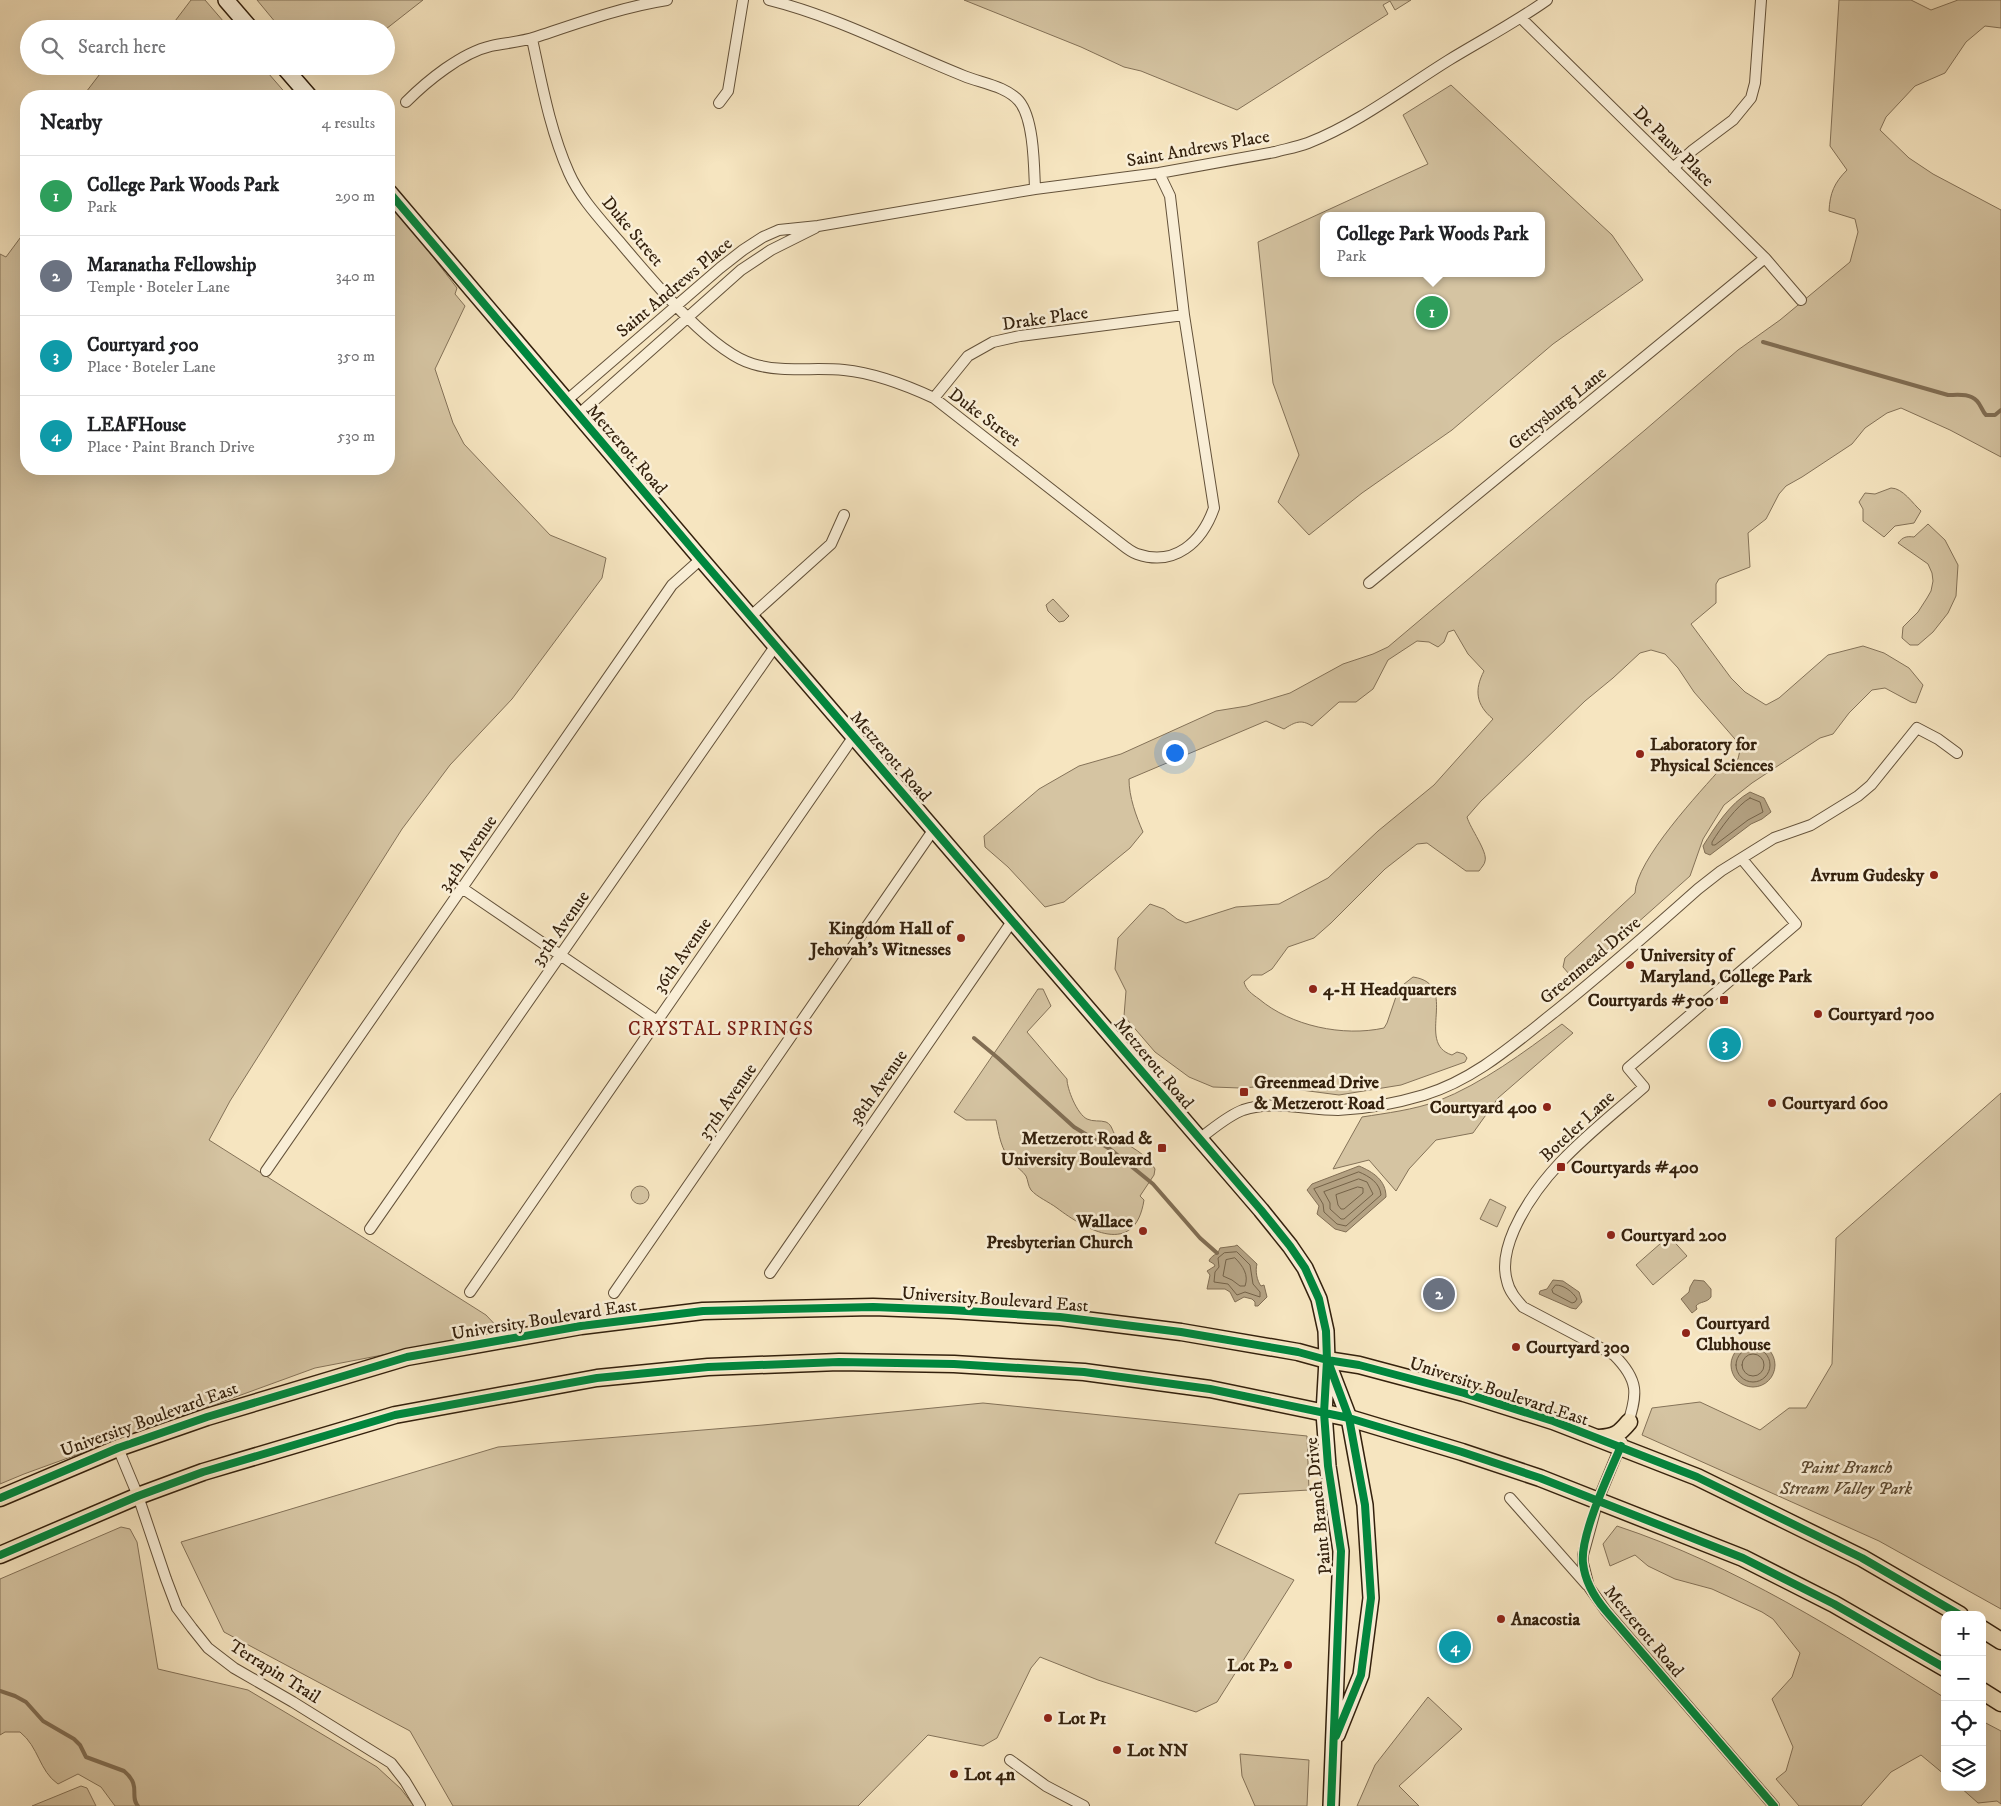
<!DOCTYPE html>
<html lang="en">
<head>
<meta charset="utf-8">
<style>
	:root { --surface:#fff; --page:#f2f2f2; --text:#202124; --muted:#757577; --line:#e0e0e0; --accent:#0b8043 }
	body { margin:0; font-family:"IM FELL DW Pica",serif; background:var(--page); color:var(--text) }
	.controls { position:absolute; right:15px; bottom:15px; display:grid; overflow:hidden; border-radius:10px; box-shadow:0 5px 20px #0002 }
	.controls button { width:45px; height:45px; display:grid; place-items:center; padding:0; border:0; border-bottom:1px solid var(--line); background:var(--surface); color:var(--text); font:25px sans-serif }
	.you { position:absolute; left:1174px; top:752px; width:18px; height:18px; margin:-12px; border:4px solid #fff; border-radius:50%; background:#1a73e8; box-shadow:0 0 0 8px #1a73e833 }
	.badge { display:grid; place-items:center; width:32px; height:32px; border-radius:50%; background:var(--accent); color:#fff; font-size:16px; font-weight:700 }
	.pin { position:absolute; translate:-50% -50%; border:2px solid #fff; box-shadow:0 1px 5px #0006 }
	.popup { position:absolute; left:1320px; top:212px; width:225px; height:65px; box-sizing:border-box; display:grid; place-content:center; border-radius:10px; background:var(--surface); filter:drop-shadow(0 1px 4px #0005); font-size:16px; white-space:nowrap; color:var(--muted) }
	.popup b { font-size:19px; color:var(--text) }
	.popup::after { content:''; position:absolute; left:50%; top:100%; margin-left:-10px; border:10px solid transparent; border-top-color:var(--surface) }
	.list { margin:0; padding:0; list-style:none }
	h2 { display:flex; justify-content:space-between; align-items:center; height:65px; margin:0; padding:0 20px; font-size:21px }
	h2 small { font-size:16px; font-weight:400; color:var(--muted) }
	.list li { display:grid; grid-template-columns:32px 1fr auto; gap:15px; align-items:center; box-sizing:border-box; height:80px; padding:0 20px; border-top:1px solid var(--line) }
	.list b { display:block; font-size:19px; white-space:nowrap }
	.list p { margin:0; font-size:16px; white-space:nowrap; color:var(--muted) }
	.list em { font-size:16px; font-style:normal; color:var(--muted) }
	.icon { flex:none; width:28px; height:28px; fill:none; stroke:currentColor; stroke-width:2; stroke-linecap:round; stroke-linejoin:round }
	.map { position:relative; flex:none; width:2001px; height:1806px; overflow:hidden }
	.search { position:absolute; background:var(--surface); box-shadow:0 5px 20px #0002; left:20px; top:20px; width:375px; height:55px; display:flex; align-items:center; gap:12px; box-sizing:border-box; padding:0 18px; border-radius:28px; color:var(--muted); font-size:19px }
	.panel { position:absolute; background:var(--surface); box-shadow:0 5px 20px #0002; left:20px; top:90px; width:375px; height:385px; border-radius:20px }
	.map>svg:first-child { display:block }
	.green { fill:#d5c4a2; stroke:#847258; fill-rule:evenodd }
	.water { fill:#b4a283; stroke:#816e54 }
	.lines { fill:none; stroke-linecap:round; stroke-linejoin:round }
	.shore { stroke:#746248; stroke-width:1 }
	.stream { stroke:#816e54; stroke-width:4 }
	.street-casing { stroke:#64523a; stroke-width:12 }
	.secondary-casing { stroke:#34210d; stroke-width:18 }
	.primary-casing { stroke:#34210d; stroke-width:19 }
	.street { stroke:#f9eed6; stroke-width:10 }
	.secondary { stroke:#f9eed6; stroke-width:15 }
	.primary { stroke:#f6e5c0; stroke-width:16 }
	.cycleway-casing { stroke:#f9eed6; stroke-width:11 }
	.cycleway { stroke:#00873e; stroke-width:8 }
	.poi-dot { fill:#8f2418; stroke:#f9eed6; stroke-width:2 }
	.labels { text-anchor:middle; stroke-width:5; stroke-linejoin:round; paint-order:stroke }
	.street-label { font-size:18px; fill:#34210d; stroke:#f9eed6 }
	.poi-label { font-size:18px; font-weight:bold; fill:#34210d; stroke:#f9eed6; text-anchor:start }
	.park-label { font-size:18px; font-style:italic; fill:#5c4a32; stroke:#f9eed6 }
	.neighbourhood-label { font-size:19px; letter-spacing:1px; fill:#7a1f14; stroke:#f9eed6 }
</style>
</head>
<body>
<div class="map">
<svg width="2001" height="1806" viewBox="0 0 2001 1806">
	<rect width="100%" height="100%" fill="#f6e5c0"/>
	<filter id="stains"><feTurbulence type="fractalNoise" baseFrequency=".004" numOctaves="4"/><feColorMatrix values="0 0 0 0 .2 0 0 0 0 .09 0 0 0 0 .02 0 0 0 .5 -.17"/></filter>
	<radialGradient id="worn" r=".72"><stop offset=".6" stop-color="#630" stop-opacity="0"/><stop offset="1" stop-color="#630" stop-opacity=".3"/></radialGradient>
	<path class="green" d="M191,0H205L230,29H169Z
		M257,0H423L386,29H281Z
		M964,0H1411L1395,10L1390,1L1383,5L1388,14L1237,110L1141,71L1124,67L1081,47Z
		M1839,0H1911L1931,10L1958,0H2001V28L1985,26L1966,42L1945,73L1915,86L1886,117L1880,130L1909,158L1933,174L2001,210V457L1950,430L1901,408L1887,413L1865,428L1852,444L1802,477L1786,486L1779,494L1766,519L1748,533L1750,567L1719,579L1716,584V603L1691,624L1731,678L1745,692L1766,705L1779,698L1828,655L1863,646L1884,653L1909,668L1923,685L1916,703L1911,702L1885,688L1872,690L1849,713L1833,734L1820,738L1752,783L1724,805L1703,839L1690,876L1581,973L1569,974L1563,967L1565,958L1635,893C1636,860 1700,792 1723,766L1738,759L1741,746L1694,692L1678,668L1665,654L1651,650L1640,653L1613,678L1585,701L1481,801L1467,817C1470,828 1488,852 1485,861C1485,864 1481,868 1479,871H1466L1427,843L1417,844L1385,869L1331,923L1314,938L1288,947L1272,969L1262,975H1252L1244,982C1246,990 1252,994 1259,999C1291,1026 1343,1037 1384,1028L1387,1023L1399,988L1413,977C1461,984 1414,1043 1452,1055L1457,1052L1464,1054L1467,1058L1465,1062L1401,1085L1339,1095L1271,1086L1240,1088L1213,1087L1189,1077L1155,1052L1124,1016L1126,991L1115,969L1118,938L1150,904L1164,909L1177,919L1186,923L1236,907L1279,904L1328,878L1378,831L1434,785L1493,719C1476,705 1474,690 1484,671L1468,654L1454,630L1448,632L1444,642L1438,647L1429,642L1417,641L1388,660L1373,689L1356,702H1339L1312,726C1301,719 1295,722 1284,729L1266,721L1129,779C1129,797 1136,816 1143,832L1130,848L1064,902L1045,907L1008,867L985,847L984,836L1039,789L1079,766L1121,754L1216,711L1247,706L1290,693L1343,664L1373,654L1388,647L1645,430L1738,350L1780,320L1850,262L1858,232L1855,219L1829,211C1830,193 1834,183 1847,170L1830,146Z
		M106,66H262L288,96H83Z
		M1451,85L1612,235L1643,280L1553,344L1452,430L1362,493L1309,535L1278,502L1299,455L1273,383L1258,242L1428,164L1403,115ZM1323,216H1541V273H1323Z
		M389,200L457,288L455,294L465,306L435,369L453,423L464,444L550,535L606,558L602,578L512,699L450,765L402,829L230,1101L209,1140L486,1315L502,1332L315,1368L24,1474L0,1484V254L6,257L26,230V469H389Z
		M1891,488C1903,488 1913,504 1921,511L1914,523L1895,526L1884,537L1863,521V509L1859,502L1865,493L1875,494Z
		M1928,524L1945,540L1958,565L1956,596L1948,613L1933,632L1918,645H1910L1902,638L1903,627L1918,612L1927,598L1931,591L1933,581L1932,573L1928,564L1898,543C1903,537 1906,536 1914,537Z
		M1053,599L1069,616L1064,621L1059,622L1048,611L1046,605Z
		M1038,989H1043L1051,1006L1027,1032L1067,1079C1067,1089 1077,1114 1087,1119C1093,1122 1100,1120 1106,1122C1113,1125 1112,1133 1117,1137C1131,1148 1146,1153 1155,1169L1154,1175L1140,1196L1144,1200C1135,1258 1086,1230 1057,1208C1049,1202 1037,1197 1031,1190C1028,1186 1028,1180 1026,1176C1023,1171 1016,1167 1012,1162C1001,1150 999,1135 996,1120H966L954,1112Z
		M1562,1024L1573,1033L1498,1098L1473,1133L1436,1140L1409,1169L1396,1191L1369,1160L1333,1169L1362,1117C1387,1113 1413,1110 1438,1101C1483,1083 1523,1053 1562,1024Z
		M2001,1093V1609L1879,1541L1642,1435L1652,1408L1700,1402L1760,1430L1789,1408H1806L1832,1364L1836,1238Z
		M631 1195a9 9 0 1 1 18 0a9 9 0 1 1-18 0Z
		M1490,1199L1506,1207L1497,1227L1480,1219Z
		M1669,1236L1687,1256L1653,1285L1636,1265Z
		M983,1403L1307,1436L1309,1490L1239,1494L1215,1543L1294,1580L1217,1702L1196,1712L1098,1680L1040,1657L1031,1668L997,1738L983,1746L928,1735L858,1806H453L410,1731L224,1632L181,1542L498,1447L763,1425Z
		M1617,1526C1735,1565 1840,1632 1945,1698V1775L1921,1755L1891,1772L1861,1806H1799L1776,1779L1786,1771L1793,1747L1772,1699L1792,1677L1800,1653L1773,1619L1762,1612L1712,1589L1675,1579L1648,1566L1635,1555L1610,1566L1603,1544Z
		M121,1527L130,1529L137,1542L158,1669L248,1690L377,1767L401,1789L414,1806H115L101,1787L78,1774L58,1784C39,1771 39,1747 20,1732H5L0,1735V1579Z
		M1428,1697L1462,1729L1399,1786L1419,1806H1357L1375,1765Z
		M1982,1721L2001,1731V1804L1997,1801L1978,1803L1960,1787H1982Z
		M1240,1754L1309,1760L1307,1806H1255L1242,1776Z
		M81,1786L87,1788L96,1806H32Z"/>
	<path class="water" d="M1750,792L1764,798L1771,812L1762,819L1751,824L1710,855L1705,853L1703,846C1715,827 1730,803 1750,792Z
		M1359,1166C1373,1172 1386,1180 1386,1197L1346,1232L1335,1229L1317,1214L1319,1206L1307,1190L1312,1184Z
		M1237,1245L1257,1264C1255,1271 1257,1281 1261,1286L1264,1285L1267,1297L1258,1306H1255V1302L1252,1299L1244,1297L1235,1302L1230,1292L1225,1289H1207L1210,1275L1207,1271L1215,1266L1214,1264L1209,1261C1211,1255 1218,1255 1220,1248L1235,1246Z
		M1553,1280L1563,1281L1579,1292L1582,1302L1576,1309L1571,1308L1539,1294L1540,1291L1547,1289Z
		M1694,1280L1704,1281L1711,1289V1297C1707,1303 1700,1301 1696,1306L1697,1309L1692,1313L1681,1299L1689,1292L1690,1287Z
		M1731 1365a22 22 0 1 1 44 0a22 22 0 1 1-44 0Z"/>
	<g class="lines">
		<path class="shore" d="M1750,798L1760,802L1763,812L1748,820L1715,845H1712V842C1720,829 1737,805 1750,798Z
			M1359,1172C1369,1176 1380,1183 1381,1195L1346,1226L1337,1224L1324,1212L1323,1204L1314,1189Z
			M1359,1179L1367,1182L1373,1194L1344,1219H1341L1330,1209V1203L1324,1192Z
			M1358,1187L1363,1188V1193L1344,1209H1341L1338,1205L1336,1195Z
			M1237,1252L1250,1265L1253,1284L1260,1292V1297L1245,1292L1237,1295L1228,1284L1214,1282L1215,1272L1219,1267L1218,1258L1224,1253Z
			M1235,1258C1243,1266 1249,1275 1245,1286H1240L1232,1280L1223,1276L1226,1260Z
			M1556,1285C1564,1285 1573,1292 1577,1299L1575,1302L1572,1303L1553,1293L1552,1290Z
			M1736 1365a17 17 0 1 1 34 0a17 17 0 1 1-34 0Z
			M1742 1365a11 11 0 1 1 22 0a11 11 0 1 1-22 0Z"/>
		<path class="stream" d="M1763,342L1948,395C1958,395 1969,393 1977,401C1981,405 1982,411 1986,415H1995L2001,410
			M974,1038L998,1058L1074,1127L1110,1149L1153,1184L1200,1238L1217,1253
			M0,1691L15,1696L26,1702L43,1721L74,1739L80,1745L86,1757L124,1771C142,1786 129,1796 138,1806"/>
		<defs>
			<path id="street" d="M769,0C837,17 899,50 964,76C981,83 1006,86 1019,101C1034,119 1034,166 1035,189
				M1521,18L1765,258L1801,300
				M532,39C542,85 550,130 569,173C580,198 601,220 618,240C648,275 710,352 753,364C783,373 813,367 844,370C874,373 906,385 934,398L1120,543C1125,547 1131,552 1137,554C1175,567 1202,542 1214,508L1184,315L1170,196L1159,173
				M406,102C427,81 461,53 491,46C505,43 521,42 536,37C578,23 622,7 667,0
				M719,103L728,91L743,0
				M1673,168L1693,150L1733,120L1751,98L1755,83L1761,0
				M934,398L968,356L993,342L1020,336L1184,315
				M566,401L720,268L743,250L763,237L779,230L818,226L1035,189L1159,173L1275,152C1286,149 1297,147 1308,143C1357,124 1404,88 1449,60C1482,40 1516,22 1547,0
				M578,415L741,270L771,250L815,228
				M1369,583L1765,258
				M751,616L831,544L844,515
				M462,888L657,1021
				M1199,1139C1213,1129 1227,1116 1243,1110C1273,1100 1307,1110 1338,1110C1366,1109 1397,1103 1424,1095C1476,1079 1515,1043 1557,1010C1605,971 1652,930 1698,889L1721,871L1774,838L1811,825L1858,796L1871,785L1917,728L1938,739L1957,753
				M266,1171L672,585L701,559
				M370,1229L776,645
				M770,1273L1013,920
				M470,1292L854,736
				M614,1293L934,829
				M1627,1426C1638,1394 1639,1380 1614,1355L1523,1307C1516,1299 1509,1291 1507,1281C1502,1264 1507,1246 1514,1230C1541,1169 1595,1130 1644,1087L1628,1068L1796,924L1742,859
				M1622,1442L1598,1500L1583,1555V1563L1589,1587L1606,1611L1774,1806
				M118,1448L138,1496L166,1579L177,1608L192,1628L208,1648L234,1668L293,1702L391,1763L405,1781L420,1806
				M1510,1498L1587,1585
				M1010,1760L1046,1786L1084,1806"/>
			<path id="secondary" d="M226,0L251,29
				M283,66L309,96
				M389,192L701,559L1261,1210L1290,1246L1305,1268L1319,1299L1326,1331L1327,1360L1324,1413L1328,1466L1341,1551L1331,1806
				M1329,1366L1349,1418L1365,1505L1371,1598L1361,1675L1337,1735"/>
			<path id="primary" d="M1599,1438C1615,1437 1619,1434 1629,1422
				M0,1498L118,1448L207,1417L407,1357L581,1326L703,1311L873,1307L951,1310L1060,1317L1181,1332L1298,1352L1327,1360L1359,1365L1464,1393L1553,1421L1697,1477L1862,1558L1960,1615
				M0,1555L138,1496L203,1472L395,1415L597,1378L708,1367L839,1362L954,1364L1084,1372L1210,1389L1349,1418L1462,1452L1540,1478L1743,1558L1834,1604L1945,1668
				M1982,1629L2001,1641
				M1982,1691L2001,1703"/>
		</defs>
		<use href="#street" class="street-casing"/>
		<use href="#secondary" class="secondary-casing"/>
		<use href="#primary" class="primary-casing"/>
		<use href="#street" class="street"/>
		<use href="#secondary" class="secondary"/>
		<use href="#primary" class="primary"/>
		<defs>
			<path id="cycleway" d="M389,192L701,559L1261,1210L1290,1246L1305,1268L1319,1299L1326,1331L1327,1360L1324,1413L1328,1466L1341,1551L1331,1806
				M1329,1364L1349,1418L1365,1505L1371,1598L1361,1675L1336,1736
				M1621,1446C1609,1474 1580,1535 1583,1563C1585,1582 1594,1597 1606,1611L1774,1806
				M0,1498L118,1448L207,1417L407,1357L581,1326L703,1311L873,1307L951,1310L1060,1317L1181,1332L1298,1352L1327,1360L1359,1365L1464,1393L1553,1421L1697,1477L1862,1558L1960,1615
				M0,1555L138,1496L203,1472L395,1415L597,1378L708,1367L839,1362L954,1364L1084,1372L1210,1389L1349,1418L1462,1452L1540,1478L1743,1558L1834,1604L1945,1668"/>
		</defs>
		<use href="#cycleway" class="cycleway-casing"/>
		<use href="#cycleway" class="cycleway"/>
	</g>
	<g class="poi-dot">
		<circle cx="1640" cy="754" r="5"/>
		<circle cx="1934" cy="875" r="5"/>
		<circle cx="961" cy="938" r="5"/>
		<circle cx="1630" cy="965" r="5"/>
		<circle cx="1313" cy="989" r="5"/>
		<rect x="1719" y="995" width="10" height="10" rx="2.5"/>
		<circle cx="1818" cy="1014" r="5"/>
		<rect x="1239" y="1087" width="10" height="10" rx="2.5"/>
		<circle cx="1772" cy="1103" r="5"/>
		<circle cx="1547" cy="1107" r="5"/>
		<rect x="1157" y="1143" width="10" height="10" rx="2.5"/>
		<rect x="1556" y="1162" width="10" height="10" rx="2.5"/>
		<circle cx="1143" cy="1231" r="5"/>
		<circle cx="1611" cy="1235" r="5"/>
		<circle cx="1686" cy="1333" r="5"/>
		<circle cx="1516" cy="1347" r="5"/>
		<circle cx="1501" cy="1619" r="5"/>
		<circle cx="1288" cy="1665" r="5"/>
		<circle cx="1048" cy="1718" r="5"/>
		<circle cx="1117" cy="1750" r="5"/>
		<circle cx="954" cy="1774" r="5"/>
	</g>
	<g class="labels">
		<g class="street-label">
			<text transform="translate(1674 146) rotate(45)" y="6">De Pauw Place</text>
			<text transform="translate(1198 148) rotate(-10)" y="6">Saint Andrews Place</text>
			<text transform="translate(633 231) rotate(50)" y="6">Duke Street</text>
			<text transform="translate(674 287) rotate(-40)" y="6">Saint Andrews Place</text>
			<text transform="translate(1045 318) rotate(-8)" y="6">Drake Place</text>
			<text transform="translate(1557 408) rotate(-39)" y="6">Gettysburg Lane</text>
			<text transform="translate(985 417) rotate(37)" y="6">Duke Street</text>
			<text transform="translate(627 449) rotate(49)" y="6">Metzerott Road</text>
			<text transform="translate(891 756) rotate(49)" y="6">Metzerott Road</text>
			<text transform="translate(467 853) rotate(-55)" y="6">34th Avenue</text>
			<text transform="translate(560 928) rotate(-55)" y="6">35th Avenue</text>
			<text transform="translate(682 955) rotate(-55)" y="6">36th Avenue</text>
			<text transform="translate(1590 960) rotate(-40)" y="6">Greenmead Drive</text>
			<text transform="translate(1154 1063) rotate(50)" y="6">Metzerott Road</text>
			<text transform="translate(878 1087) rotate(-55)" y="6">38th Avenue</text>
			<text transform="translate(727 1101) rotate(-55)" y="6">37th Avenue</text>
			<text transform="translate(1577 1126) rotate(-43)" y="6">Boteler Lane</text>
			<text transform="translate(995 1299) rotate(4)" y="6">University Boulevard East</text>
			<text transform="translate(544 1319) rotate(-9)" y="6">University Boulevard East</text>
			<text transform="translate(1499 1391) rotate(18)" y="6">University Boulevard East</text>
			<text transform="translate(149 1419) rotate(-20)" y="6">University Boulevard East</text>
			<text transform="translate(1318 1506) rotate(-96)" y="6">Paint Branch Drive</text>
			<text transform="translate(1644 1631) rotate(50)" y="6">Metzerott Road</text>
			<text transform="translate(275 1671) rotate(32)" y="6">Terrapin Trail</text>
		</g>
		<g class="poi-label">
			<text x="1650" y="750">Laboratory for<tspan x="1650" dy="21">Physical Sciences</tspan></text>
			<text x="1924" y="881" text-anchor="end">Avrum Gudesky</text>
			<text x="951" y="934" text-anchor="end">Kingdom Hall of<tspan x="951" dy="21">Jehovah’s Witnesses</tspan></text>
			<text x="1640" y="961">University of<tspan x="1640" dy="21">Maryland, College Park</tspan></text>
			<text x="1323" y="995">4-H Headquarters</text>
			<text x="1714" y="1006" text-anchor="end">Courtyards #500</text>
			<text x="1828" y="1020">Courtyard 700</text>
			<text x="1254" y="1088">Greenmead Drive<tspan x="1254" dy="21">&amp; Metzerott Road</tspan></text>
			<text x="1782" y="1109">Courtyard 600</text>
			<text x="1537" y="1113" text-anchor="end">Courtyard 400</text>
			<text x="1152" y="1144" text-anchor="end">Metzerott Road &amp;<tspan x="1152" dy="21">University Boulevard</tspan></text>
			<text x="1571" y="1173">Courtyards #400</text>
			<text x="1133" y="1227" text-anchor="end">Wallace<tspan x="1133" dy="21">Presbyterian Church</tspan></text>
			<text x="1621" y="1241">Courtyard 200</text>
			<text x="1696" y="1329">Courtyard<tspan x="1696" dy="21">Clubhouse</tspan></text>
			<text x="1526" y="1353">Courtyard 300</text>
			<text x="1511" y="1625">Anacostia</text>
			<text x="1278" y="1671" text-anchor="end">Lot P2</text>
			<text x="1058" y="1724">Lot P1</text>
			<text x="1127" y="1756">Lot NN</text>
			<text x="964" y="1780">Lot 4n</text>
		</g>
		<g class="park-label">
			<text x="1846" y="1473">Paint Branch<tspan x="1846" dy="21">Stream Valley Park</tspan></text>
		</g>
		<g class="neighbourhood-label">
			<text x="721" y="1035">CRYSTAL SPRINGS</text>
		</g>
	</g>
	<rect width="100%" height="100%" filter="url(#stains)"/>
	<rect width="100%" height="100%" fill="url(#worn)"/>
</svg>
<div class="controls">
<button>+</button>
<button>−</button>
<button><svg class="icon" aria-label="locate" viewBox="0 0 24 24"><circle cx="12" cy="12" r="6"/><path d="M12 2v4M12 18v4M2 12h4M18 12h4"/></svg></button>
<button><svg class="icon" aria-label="layers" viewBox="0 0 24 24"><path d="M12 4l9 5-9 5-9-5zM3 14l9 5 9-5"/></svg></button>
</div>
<div class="you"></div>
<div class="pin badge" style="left:1432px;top:312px;background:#2e9e5b">1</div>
<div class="popup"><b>College Park Woods Park</b>Park</div>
<div class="pin badge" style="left:1439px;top:1294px;background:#6b7280">2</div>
<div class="pin badge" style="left:1725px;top:1044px;background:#0f9aa8">3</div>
<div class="pin badge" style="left:1455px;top:1647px;background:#0f9aa8">4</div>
<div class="search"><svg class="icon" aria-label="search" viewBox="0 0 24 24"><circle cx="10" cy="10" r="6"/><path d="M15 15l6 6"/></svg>Search here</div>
<section class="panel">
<h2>Nearby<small>4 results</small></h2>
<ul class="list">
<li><span class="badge" style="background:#2e9e5b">1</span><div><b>College Park Woods Park</b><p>Park</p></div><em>290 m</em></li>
<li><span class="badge" style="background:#6b7280">2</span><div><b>Maranatha Fellowship</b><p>Temple · Boteler Lane</p></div><em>340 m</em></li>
<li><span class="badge" style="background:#0f9aa8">3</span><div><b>Courtyard 500</b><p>Place · Boteler Lane</p></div><em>350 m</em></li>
<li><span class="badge" style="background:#0f9aa8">4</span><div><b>LEAFHouse</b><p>Place · Paint Branch Drive</p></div><em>530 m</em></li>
</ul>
</section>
</div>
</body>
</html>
